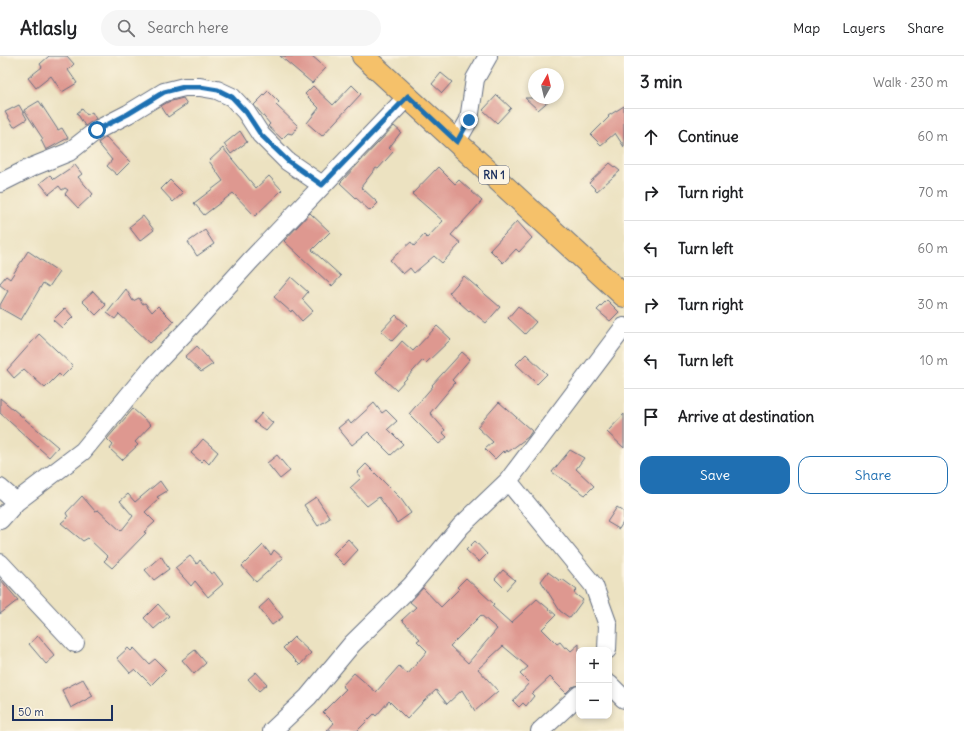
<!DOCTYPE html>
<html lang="en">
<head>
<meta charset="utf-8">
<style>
	:root { --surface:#fff; --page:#f6f6f6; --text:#202124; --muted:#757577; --line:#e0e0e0; --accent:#1f6fb2 }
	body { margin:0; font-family:Delius,sans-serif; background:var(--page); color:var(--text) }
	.controls { position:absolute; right:12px; bottom:12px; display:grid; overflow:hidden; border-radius:8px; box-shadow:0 2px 6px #0003 }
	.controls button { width:36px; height:36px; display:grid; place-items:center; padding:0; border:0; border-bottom:1px solid var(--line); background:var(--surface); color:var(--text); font:20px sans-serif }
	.compass { position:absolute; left:528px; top:12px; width:36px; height:36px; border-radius:50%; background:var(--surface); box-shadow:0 2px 6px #0003; rotate:8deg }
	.scale { position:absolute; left:12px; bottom:10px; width:101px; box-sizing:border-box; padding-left:4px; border:2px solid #1b2f5e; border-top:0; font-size:11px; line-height:14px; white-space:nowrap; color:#1b2f5e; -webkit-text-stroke:3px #fcf5e5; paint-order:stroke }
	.stop { position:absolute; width:12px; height:12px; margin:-9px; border:3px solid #1f6fb2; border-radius:50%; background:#fff }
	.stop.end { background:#1f6fb2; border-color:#fff; box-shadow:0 1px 4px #0008 }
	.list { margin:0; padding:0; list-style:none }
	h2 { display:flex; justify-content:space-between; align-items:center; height:52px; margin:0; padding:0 16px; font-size:17px }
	h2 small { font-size:13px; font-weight:400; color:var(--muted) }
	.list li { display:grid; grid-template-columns:26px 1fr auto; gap:12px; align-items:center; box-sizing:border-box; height:56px; padding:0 16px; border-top:1px solid var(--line) }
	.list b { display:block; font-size:15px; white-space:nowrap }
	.list em { font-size:13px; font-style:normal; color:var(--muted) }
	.actions { display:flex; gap:8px; padding:12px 16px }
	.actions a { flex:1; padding:9px 0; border:1px solid var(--accent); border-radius:12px; text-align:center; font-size:14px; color:var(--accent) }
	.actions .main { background:var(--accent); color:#fff }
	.icon { flex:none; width:22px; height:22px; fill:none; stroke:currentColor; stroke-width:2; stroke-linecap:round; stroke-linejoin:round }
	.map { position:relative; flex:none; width:624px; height:675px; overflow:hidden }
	header { display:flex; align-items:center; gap:24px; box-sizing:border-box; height:56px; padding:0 20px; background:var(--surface); border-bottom:1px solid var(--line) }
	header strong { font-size:19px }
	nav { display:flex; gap:22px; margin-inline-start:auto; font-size:14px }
	.search { width:280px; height:36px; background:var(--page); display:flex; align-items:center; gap:10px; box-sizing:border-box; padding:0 14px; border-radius:22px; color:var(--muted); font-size:15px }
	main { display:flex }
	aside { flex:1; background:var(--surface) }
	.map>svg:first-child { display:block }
	.building { fill:#de9890; fill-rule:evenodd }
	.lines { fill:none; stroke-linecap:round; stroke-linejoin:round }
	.minor-casing { stroke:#646e81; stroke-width:20 }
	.major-casing { stroke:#646e81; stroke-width:24 }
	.minor { stroke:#fff; stroke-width:18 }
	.major { stroke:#f5c16b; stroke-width:22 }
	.route { stroke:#1f6fb2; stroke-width:5 }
	.labels { text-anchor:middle; stroke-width:3; stroke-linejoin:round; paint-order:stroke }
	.shield { fill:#fcf5e5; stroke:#5e6a86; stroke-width:1 }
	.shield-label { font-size:11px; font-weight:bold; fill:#1b2f5e }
</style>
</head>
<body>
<header>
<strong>Atlasly</strong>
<div class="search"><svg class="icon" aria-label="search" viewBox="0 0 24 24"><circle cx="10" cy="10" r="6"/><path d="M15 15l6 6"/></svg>Search here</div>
<nav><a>Map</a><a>Layers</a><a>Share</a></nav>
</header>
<main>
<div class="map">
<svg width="624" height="675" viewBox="0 0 624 675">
	<rect width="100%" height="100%" fill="#fcf5e5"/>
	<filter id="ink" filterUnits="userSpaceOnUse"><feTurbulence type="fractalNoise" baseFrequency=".025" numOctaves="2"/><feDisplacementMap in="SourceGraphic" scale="8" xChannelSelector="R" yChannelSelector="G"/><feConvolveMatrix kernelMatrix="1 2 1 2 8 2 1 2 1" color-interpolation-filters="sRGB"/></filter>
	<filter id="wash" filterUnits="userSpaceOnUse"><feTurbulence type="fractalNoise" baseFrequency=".012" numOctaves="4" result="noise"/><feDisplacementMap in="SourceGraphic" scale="16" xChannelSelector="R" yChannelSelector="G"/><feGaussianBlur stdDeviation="0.9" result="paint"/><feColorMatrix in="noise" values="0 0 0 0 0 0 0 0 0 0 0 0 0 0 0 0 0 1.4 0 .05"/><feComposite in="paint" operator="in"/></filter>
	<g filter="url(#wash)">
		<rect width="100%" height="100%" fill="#ece2c1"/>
		<g id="blocks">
			<path class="building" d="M49,0H67L74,8L68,14L77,27L62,36L51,20L36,32L28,22L42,11L40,8Z
				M280,0H312L326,12L312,27Z
				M441,17L452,26L442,37L432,28Z
				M352,29L361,38L322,80L307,67L319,52L305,38L313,30L333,49Z
				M268,35L279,46L276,49L298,70L292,78L288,77L282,83L268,70L270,68L254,49Z
				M497,39L511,52L497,67L483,54Z
				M183,42L187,48L168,61L161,50L168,46Z
				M525,42H552L538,54Z
				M39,45L58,74L62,72L68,82L46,94L41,84L43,83L24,54Z
				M19,49L27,63L14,71L5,56Z
				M624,50V91L615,77L601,89L591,79L609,61L608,60Z
				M82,53L87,59L92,56L96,63L85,70L77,57Z
				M394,70L401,76L389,92L393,96L378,113L376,112L361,131L378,147L370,155L340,127Z
				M240,75L247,86L231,98L224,88Z
				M106,81L130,106L117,119L107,110L112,104L98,87Z
				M223,92L256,132L269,120L282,134L255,160L233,137L204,159L194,147L223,125L209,105Z
				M610,107L620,115L597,135L589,127Z
				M75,109L82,118L78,121L93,138L78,152L65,138L68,134L65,132L62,134L59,130L49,138L40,127L50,119L54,123Z
				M438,111L455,128L459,124L482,145L451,179L461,187L442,207L434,200L414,217L410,212L403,218L390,204L411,186L414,190L424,179L427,182L443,165L412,138Z
				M170,124L183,137L173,146L161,133Z
				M310,157L330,176L312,194L341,220L332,230L284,185Z
				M143,160L154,174L140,185L129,171Z
				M517,165L532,182L519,196L516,193L503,207L490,194Z
				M205,174L214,188L197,200L188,186Z
				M28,195L59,216L49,231L43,227L21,264L0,252V249L8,235L0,229V227L6,220L10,223Z
				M464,220L500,251L486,267L470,254L469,255L449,237Z
				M291,221L308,236L302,243L313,255L302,265L292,254L291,256L274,241Z
				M126,233L133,245L139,242L143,248L145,247L152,256L158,250L174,266L150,287L119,258L115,263L107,257Z
				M93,235L106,249L96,259L82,245Z
				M607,244L619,256L610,265L597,254Z
				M518,250L536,266L525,278L508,262Z
				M65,252L73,261L62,272L53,264Z
				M396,259L407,269L392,285L381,275Z
				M437,270L451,283L426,307L423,304L396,334L376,316L402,285L413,295Z
				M39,278L73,310L62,321L59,318L45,332L24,313L14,322L7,314Z
				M197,290L213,308L201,316L185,301Z
				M462,296L470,303L452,324L455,327L430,357L445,374L443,377L447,381L439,388L409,358L433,330L432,329Z
				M526,298L547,318L537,328L516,308Z
				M0,342L58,391L49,401L0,357Z
				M499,346L532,375L528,381L508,396L507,394L505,397L503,395L495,403L485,393L493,386L477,371Z
				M374,347L382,357L386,354L397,365L388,373L403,388L391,399L368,376L352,389L338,372L348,364L351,368Z
				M133,353L151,369L135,386L138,389L122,404L110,393L113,389L107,383Z
				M262,357L273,367L266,375L254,366Z
				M624,358V392L607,376Z
				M203,383L218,396L209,408L204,403L201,406L191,397Z
				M570,394L584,402L576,413L594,430L585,439L552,416Z
				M277,399L290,415L280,423L267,407Z
				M366,408L401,443L411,457L397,467L379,441L367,450L350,432L361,422L357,417Z
				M160,425L167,435L157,441L159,443L145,456L155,466L144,476L146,477L112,512L104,505L108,501L88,482L83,485L61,467L68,461L66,457L82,440L95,455L98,454L121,475L133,460L120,445L128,438L135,446Z
				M316,441L330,462L318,470L304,449Z
				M617,451L624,456V465L619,473L607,466Z
				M348,483L358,494L344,509L333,498Z
				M475,485L487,498L479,506L466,494Z
				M263,489L271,499L274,494L283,502L256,526L242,510Z
				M161,500L169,513L154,524L145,514Z
				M190,500L197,508L200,504L211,518L214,516L223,528L208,541L195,525L191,530L175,512Z
				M503,514L515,524L506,534L495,523Z
				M548,516L560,525L562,523L577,534L574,537L583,544L570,562L560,555L541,525Z
				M466,522L494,548L492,550L511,567L537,543L556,559L542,573L557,588L560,586L565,592L567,591L571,595L579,588V629L572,631L566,637L550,621L532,638L534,640L526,650L523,647L519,651L513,645L529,627L520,618L528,611L503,590L478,613L498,635L475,655L462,634L447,648L436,634L424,645L407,663L389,645L376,660L374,658L357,675H327L334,667L323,656L346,633L342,630L354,617L376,636L399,610L408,618L427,595L417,585L420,583L402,564L416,551L410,546L423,532L441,551L459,533L457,531ZM481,559L497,573L468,607L450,590Z
				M0,523L18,544L0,558Z
				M269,543L283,561L272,569L259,552Z
				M158,548L169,560L154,573L144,562Z
				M38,580L55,600L46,608L29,588Z
				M294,581L311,597L300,609L283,592Z
				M128,592L131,595L134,592L149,608L155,603L166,614L151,629L135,613L130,617L117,602Z
				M195,594L206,607L194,618L182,604Z
				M256,616L267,628L259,635L248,623Z
				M83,623L93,640L71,652L62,634Z"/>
		</g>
	</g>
	<g filter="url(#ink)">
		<use href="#blocks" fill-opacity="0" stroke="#646e81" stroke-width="1"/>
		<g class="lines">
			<defs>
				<path id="minor" d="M457,85L469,64L475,23L488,0
					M0,127L32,111L69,96L97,74L128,58L164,36L184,31H200L217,34L232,41L246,56L261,79L287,105L322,129
					M508,425L594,530L608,569L607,594
					M0,432L16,446
					M0,464L16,446L83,395L153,310L191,270L251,204L408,40
					M0,507L75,587
					M609,628L624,643
					M272,675L308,641L352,588L411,530L461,470L508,425L624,271
					M540,675L579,639"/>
				<path id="major" d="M363,0L624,240"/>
			</defs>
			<use href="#minor" class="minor-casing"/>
			<use href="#major" class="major-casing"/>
			<use href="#minor" class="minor"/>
			<use href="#major" class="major"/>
		</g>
	</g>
	<g class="lines" filter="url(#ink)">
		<path class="route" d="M97,74L128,58L164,36L184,31H200L218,34L232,41L246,56L261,79L288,105L322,129L408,40L457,86L469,64"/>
	</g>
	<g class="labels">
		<rect class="shield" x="479" y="110" width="30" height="18" rx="3"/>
		<g class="shield-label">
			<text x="494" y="123">RN 1</text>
		</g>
	</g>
</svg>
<div class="controls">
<button>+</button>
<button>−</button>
</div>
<svg class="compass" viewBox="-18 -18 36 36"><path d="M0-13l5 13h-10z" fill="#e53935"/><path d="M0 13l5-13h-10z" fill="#757577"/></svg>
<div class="scale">50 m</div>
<div class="stop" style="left:97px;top:74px"></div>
<div class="stop end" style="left:469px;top:64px"></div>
</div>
<aside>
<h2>3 min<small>Walk · 230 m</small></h2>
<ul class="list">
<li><svg class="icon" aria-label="ahead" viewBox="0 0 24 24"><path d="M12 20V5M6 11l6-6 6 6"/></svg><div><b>Continue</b></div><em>60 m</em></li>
<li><svg class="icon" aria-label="right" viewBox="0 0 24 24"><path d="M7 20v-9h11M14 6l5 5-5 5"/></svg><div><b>Turn right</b></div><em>70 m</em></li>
<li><svg class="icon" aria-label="left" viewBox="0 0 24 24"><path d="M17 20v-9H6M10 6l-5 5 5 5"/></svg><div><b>Turn left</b></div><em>60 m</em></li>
<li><svg class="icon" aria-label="right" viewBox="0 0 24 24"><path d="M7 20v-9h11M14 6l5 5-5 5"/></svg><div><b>Turn right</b></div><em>30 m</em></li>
<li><svg class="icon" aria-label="left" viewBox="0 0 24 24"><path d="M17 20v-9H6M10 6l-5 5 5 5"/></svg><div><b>Turn left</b></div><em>10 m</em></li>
<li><svg class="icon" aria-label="arrive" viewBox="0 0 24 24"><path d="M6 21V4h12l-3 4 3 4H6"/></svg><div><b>Arrive at destination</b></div></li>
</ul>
<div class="actions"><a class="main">Save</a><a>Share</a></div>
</aside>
</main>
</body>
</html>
